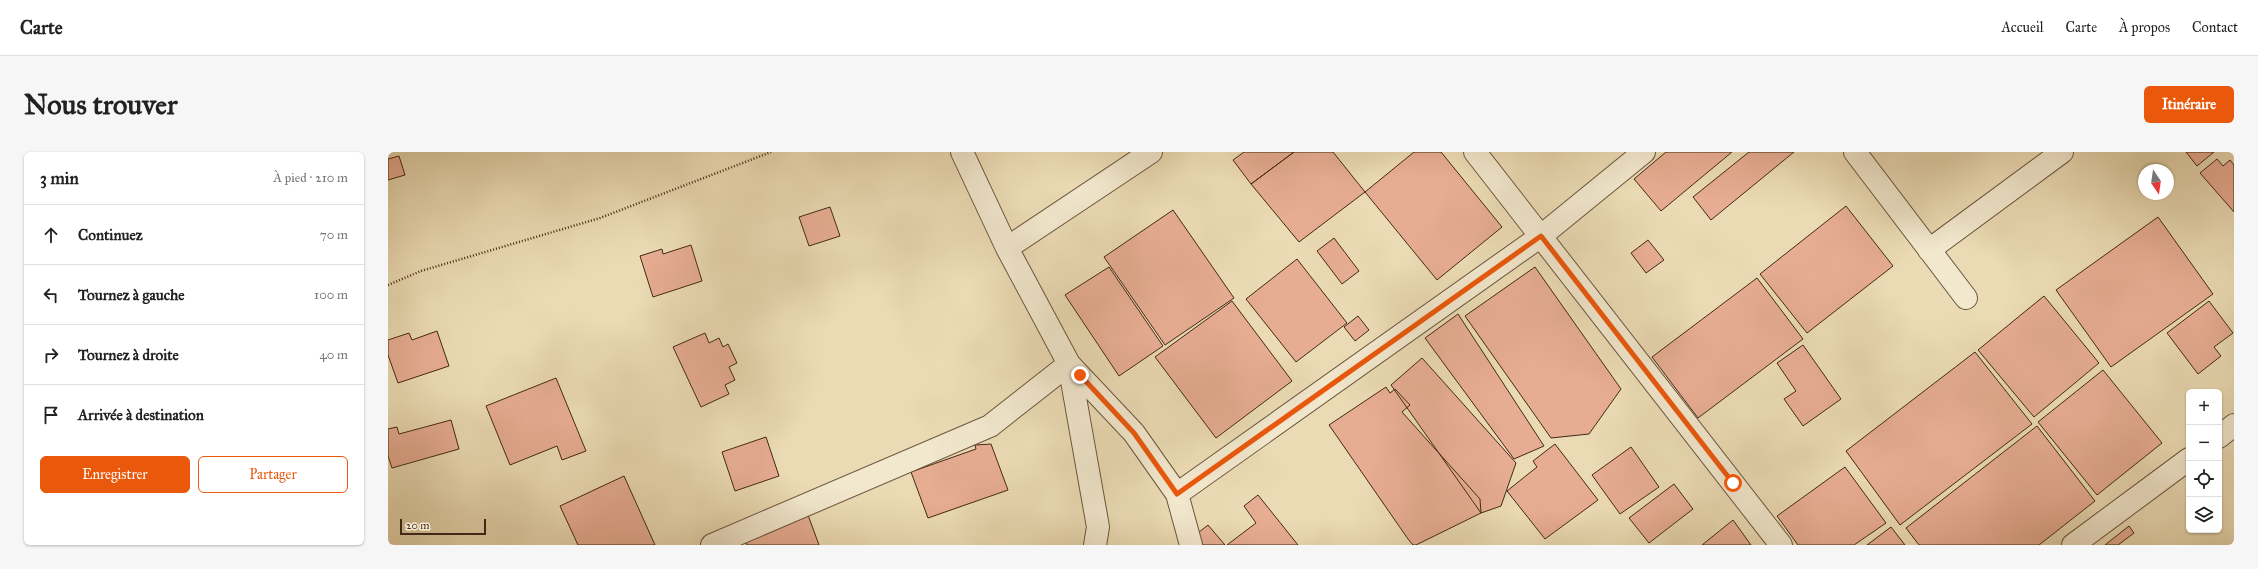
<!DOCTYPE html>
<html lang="fr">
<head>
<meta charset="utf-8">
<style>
	:root { --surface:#fff; --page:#f6f6f6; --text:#222; --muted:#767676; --line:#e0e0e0; --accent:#ea580c }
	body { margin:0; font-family:"IM FELL Great Primer",serif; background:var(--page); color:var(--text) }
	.controls { position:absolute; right:12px; bottom:12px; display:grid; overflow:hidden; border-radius:6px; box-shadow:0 1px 3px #0004 }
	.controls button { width:36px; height:36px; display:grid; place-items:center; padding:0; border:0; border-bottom:1px solid var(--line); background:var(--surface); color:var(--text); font:20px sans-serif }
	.compass { position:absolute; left:1750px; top:12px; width:36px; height:36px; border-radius:50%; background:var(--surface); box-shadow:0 1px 3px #0004; rotate:167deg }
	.scale { position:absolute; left:12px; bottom:10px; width:86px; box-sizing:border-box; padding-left:4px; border:2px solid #422915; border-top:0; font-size:11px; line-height:14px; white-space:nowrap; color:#422915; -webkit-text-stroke:3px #f2e8ce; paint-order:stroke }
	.stop { position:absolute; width:12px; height:12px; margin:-9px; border:3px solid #ea580c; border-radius:50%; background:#fff }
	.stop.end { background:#ea580c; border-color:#fff; box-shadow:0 1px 4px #0008 }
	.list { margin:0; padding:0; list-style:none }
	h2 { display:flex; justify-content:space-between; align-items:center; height:52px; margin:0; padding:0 16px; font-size:17px }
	h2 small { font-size:13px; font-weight:400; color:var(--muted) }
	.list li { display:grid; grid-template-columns:26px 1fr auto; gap:12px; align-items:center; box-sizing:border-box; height:60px; padding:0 16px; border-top:1px solid var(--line) }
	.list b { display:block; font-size:15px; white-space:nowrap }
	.list em { font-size:13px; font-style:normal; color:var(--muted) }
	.actions { display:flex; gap:8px; padding:12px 16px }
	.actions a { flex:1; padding:9px 0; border:1px solid var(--accent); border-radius:6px; text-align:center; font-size:14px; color:var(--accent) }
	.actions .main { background:var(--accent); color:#fff }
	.icon { flex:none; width:22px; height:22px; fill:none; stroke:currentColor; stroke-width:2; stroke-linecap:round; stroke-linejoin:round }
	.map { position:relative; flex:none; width:1846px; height:393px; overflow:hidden; border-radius:6px }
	header { display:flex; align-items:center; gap:24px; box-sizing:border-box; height:56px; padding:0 20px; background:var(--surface); border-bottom:1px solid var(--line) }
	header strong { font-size:19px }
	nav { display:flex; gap:22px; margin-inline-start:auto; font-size:14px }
	.intro { display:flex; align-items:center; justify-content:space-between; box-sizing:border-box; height:96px; padding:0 24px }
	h1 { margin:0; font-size:28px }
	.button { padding:10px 18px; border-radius:6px; background:var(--accent); color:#fff; font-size:14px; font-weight:700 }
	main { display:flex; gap:24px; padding:0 24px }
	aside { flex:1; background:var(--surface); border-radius:6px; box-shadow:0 1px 3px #0004 }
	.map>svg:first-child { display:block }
	.building { fill:#e7ad93; stroke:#422915 }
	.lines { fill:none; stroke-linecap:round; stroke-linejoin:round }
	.street-casing { stroke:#6c563d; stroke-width:24 }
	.path { stroke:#422915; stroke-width:2.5; stroke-dasharray:1 2; stroke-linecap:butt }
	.street { stroke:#f2e8ce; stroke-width:22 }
	.route { stroke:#ea580c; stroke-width:5 }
</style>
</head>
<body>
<header>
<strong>Carte</strong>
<nav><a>Accueil</a><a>Carte</a><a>À propos</a><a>Contact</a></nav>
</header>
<div class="intro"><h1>Nous trouver</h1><a class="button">Itinéraire</a></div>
<main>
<aside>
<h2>3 min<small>À pied · 210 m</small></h2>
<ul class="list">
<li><svg class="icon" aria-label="ahead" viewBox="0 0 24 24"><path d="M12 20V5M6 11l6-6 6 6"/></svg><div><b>Continuez</b></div><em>70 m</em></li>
<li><svg class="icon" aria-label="left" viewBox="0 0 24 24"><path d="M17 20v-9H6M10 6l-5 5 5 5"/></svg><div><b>Tournez à gauche</b></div><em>100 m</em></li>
<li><svg class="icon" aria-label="right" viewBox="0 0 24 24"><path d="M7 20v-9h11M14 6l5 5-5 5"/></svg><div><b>Tournez à droite</b></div><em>40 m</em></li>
<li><svg class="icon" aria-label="arrive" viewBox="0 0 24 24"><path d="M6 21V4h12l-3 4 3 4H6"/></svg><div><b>Arrivée à destination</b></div></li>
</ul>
<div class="actions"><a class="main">Enregistrer</a><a>Partager</a></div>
</aside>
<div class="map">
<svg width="1846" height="393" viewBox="0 0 1846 393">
	<rect width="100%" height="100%" fill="#ebdbb4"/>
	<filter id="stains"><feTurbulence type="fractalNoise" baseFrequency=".005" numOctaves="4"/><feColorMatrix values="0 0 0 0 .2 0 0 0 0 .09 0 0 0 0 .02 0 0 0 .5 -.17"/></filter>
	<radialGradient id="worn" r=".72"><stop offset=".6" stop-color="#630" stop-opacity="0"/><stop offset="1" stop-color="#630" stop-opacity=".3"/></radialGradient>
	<path class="building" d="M856,0H906L863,32L845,8Z
		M906,0H945L977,40L911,90L863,32Z
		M1026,0H1053L1114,75L1049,128L977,40Z
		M1278,0H1344L1273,59L1246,27Z
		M1361,0H1406L1323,68L1305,45Z
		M1798,0H1826L1809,14Z
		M11,4L17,23L0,28V7Z
		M1829,7L1835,14L1842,8L1846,13V60L1812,21Z
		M1458,54L1505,114L1419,181L1372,122Z
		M442,55L452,84L421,94L411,65Z
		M785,58L846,146L777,193L716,105Z
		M1770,65L1825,142L1723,215L1668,138Z
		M946,86L971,119L954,132L929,99Z
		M1260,88L1276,108L1258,121L1243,101Z
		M303,93L314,129L265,145L252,104L274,97L275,102Z
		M909,107L959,171L908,210L858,147Z
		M721,115L775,194L731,224L677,143Z
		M1147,115L1233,237L1201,282L1163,286L1077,164Z
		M1369,126L1415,187L1310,266L1264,205Z
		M1656,144L1711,211L1646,265L1590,198Z
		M844,149L904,229L828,286L767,205Z
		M1821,149L1845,181L1826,195L1833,204L1810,222L1779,181Z
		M1070,162L1156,294L1126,307L1037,186Z
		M970,164L981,178L967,189L956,175Z
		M49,179L61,214L10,231L0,203V188L21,181L24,188Z
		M317,181L321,191L331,186L335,195L340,192L349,211L341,215L347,228L337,233L341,242L313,255L285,195Z
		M1415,193L1453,247L1415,274L1396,247L1408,239L1389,211Z
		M1587,200L1644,272L1512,373L1458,299Z
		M1034,206L1128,311L1113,354L1093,361L1003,233Z
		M1715,218L1774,291L1709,343L1650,270Z
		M168,226L198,299L174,308L169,294L122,313L98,254Z
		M998,235L1002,241L1007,237L1022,253L1014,260L1092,347L1093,361L1028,393H1025L1020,387L941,273Z
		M63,268L71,297L4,316L0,304V277L9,275L11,282Z
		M1649,274L1707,349L1651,393H1531L1518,376Z
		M378,285L391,324L347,339L334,300Z
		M603,292L620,338L540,366L523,320L588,297L587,293Z
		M1167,292L1210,348L1157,387L1119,339L1149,315L1145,309Z
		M1243,295L1271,335L1232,362L1204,323Z
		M1457,315L1498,371L1466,393H1410L1389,364Z
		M236,324L267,393H190L172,354Z
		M1286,332L1305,357L1261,391L1241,366Z
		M870,343L910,393H839L868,371L856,354Z
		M420,363L431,393H359L357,386Z
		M1345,368L1363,393H1314Z
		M820,373L837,393H813L806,384Z
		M1741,374L1746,381L1730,393H1717Z
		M1503,375L1517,393H1479Z"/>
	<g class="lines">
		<defs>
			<path id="street" d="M574,0L619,96L681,212L710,375L707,393
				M1087,0L1393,393
				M1467,0L1578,146
				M619,96L763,0
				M1541,98L1674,0
				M1831,285L1846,273
				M789,342L1153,84L1256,0
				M324,393L602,274L681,212L746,281L789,342L803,393
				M1685,393L1801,307"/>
		</defs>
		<use href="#street" class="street-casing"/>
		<path class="path" d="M0,133L33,119L212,66L383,0"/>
		<use href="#street" class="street"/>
	</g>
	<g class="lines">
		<path class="route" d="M692,223L746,281L789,342L1153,84L1345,331"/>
	</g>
	<rect width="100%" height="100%" filter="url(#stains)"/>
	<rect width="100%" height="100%" fill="url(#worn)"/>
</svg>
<div class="controls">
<button>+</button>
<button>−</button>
<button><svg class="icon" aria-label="locate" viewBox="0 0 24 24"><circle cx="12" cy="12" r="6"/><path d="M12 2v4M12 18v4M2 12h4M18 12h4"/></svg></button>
<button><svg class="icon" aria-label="layers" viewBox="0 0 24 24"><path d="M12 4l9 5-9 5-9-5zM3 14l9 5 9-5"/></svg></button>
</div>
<svg class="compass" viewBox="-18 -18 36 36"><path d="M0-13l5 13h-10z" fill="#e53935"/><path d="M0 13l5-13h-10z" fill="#767676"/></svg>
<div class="scale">20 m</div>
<div class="stop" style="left:1345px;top:331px"></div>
<div class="stop end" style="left:692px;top:223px"></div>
</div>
</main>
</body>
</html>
